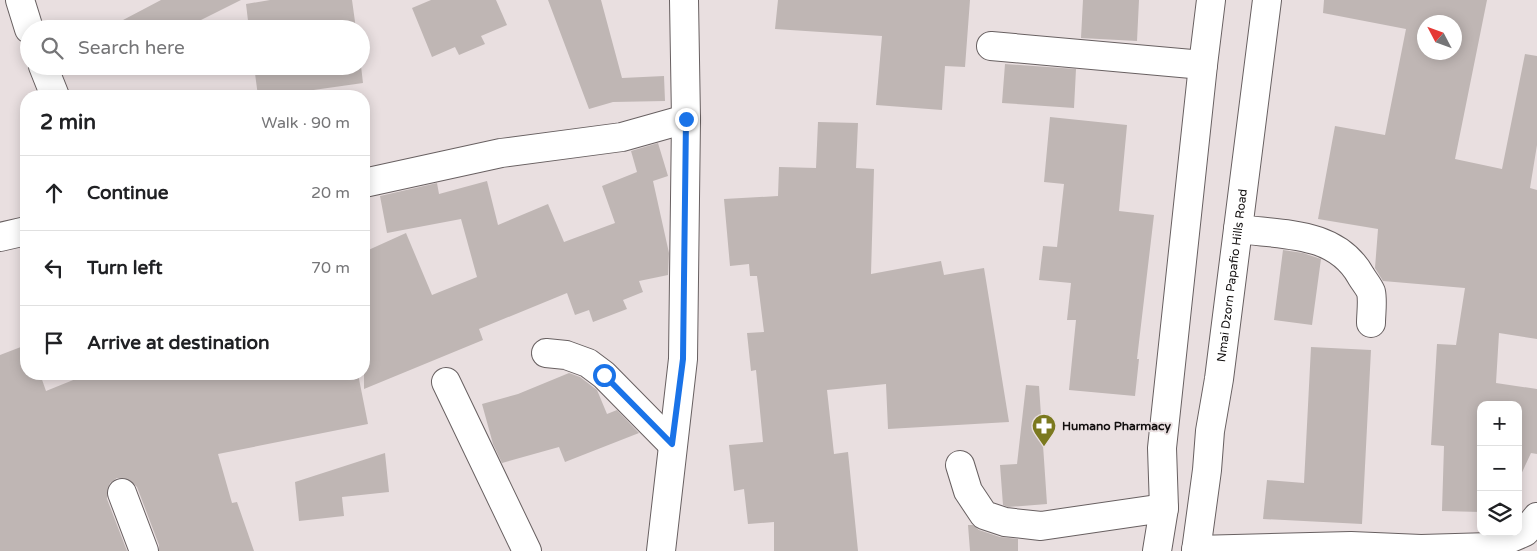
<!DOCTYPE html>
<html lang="en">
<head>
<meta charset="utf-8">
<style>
	:root { --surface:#fff; --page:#f6f6f6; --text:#202124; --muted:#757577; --line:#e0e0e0 }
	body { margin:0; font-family:"Varela Round",sans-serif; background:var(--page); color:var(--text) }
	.controls { position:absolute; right:15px; bottom:15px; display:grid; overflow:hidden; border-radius:10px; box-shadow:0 2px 12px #0003 }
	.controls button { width:45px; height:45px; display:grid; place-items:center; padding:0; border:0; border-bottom:1px solid var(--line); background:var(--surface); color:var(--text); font:25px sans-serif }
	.compass { position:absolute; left:1417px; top:15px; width:45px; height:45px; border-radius:50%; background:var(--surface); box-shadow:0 2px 12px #0003; rotate:311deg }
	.stop { position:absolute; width:15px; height:15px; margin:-11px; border:4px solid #1a73e8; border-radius:50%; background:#fff }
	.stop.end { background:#1a73e8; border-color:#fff; box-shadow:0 1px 5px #0008 }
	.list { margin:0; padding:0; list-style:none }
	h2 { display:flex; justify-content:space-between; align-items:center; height:65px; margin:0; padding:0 20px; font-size:21px }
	h2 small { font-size:16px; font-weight:400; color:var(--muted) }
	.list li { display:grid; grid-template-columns:32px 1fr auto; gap:15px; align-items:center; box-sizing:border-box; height:75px; padding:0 20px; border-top:1px solid var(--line) }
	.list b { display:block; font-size:19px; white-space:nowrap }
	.list em { font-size:16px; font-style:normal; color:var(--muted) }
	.icon { flex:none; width:28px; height:28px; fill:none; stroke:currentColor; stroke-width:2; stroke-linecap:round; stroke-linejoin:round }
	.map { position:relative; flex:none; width:1537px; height:551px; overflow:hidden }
	.search { position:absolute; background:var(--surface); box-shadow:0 2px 12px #0003; left:20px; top:20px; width:350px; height:55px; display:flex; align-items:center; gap:12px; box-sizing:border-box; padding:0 18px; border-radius:28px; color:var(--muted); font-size:19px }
	.panel { position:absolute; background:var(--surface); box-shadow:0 2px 12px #0003; left:20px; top:90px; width:350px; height:290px; border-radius:20px }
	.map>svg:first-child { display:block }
	.building { fill:#bfb6b4; fill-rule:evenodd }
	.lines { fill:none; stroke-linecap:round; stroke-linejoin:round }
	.minor-casing { stroke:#686061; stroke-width:30 }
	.minor { stroke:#fff; stroke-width:28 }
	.route { stroke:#1a73e8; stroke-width:6 }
	.labels { text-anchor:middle; stroke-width:4; stroke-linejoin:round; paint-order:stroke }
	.street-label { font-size:12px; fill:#110e0e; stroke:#e9dfe0 }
	.poi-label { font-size:12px; font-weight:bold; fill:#110e0e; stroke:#e9dfe0; text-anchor:start }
</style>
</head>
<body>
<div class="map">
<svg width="1537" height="551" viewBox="0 0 1537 551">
	<rect width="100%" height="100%" fill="#e9dfe0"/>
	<path class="building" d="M161,0H241L183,29H106Z
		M270,0H352L356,29H249L246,4Z
		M431,0H496L507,25L481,36L485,44L459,55L455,47L432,57L412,8Z
		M548,0H601L622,78L664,76L665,101L613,102L589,109Z
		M778,0H970L965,67L945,66L942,110L876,105L882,36L775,29Z
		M1083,0H1139L1137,41L1081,38Z
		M1324,0H1487L1455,159L1502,169L1525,54L1537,56V145L1530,188L1537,190V339L1499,333L1496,383L1537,389V454L1531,453L1518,481V405H1481V512L1442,511L1444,446L1431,445L1437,344L1456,345L1465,288L1383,281L1375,268L1378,229L1318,219L1335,126L1385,135L1406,29L1323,13ZM1424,22H1454V52H1424Z
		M1005,64L1076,69L1074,108L1002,103Z
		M254,66H361L363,83L271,96H258Z
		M1050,117L1127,125L1119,211L1154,215L1137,359H1139L1135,396L1069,390L1076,320H1067L1071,283L1039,280L1043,246L1057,247L1064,184L1044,182Z
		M818,122L858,123L856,168L874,169L871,274L941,261L944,275L984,268L1009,422L888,429L886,384L827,390L834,454L848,452L858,551H774V522L748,524L744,489L734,491L729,445L763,442L756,370L751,371L747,333L764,332L757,276H750L749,264L730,266L724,199L778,196L779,167L816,168Z
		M658,143L668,176L653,181L669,253L668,275L639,281L643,292L623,300L627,309L593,322L589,310L575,315L567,293L479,329L483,340L364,389V252L406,233L432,295L477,277L461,219L387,233L380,196L437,183L439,194L487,181L498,225L548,204L564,242L615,223L602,186L637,172L631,151Z
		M1283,250L1303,253L1321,259L1312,325L1274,320Z
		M26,345V374H40L46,391L88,374H211L213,380L243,374H358L368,424L218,454L232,503L237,502L254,551H159V545L137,487L131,481L124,478H117L110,483L107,491V499L127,551H0V355Z
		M1311,347L1371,350L1362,524L1263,519L1267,480L1304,483Z
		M569,373L580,377L597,390L607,414L617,410L639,433L565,462L559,447L502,463L493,444L482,404L518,394Z
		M1026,385L1039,386L1047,504L1008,507L1003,505L1000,465L1017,464Z
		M385,453L389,492L342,497L344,516L299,521L295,482Z
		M968,525H973L979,530L1000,537L1018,539V551H970Z"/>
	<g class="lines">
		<defs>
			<g id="minor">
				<path d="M20,0L29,29"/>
				<path d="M991,46L1203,65"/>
				<path d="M43,66L55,96"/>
				<path d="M364,183L501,153L622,137L686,119"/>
				<path d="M1238,229C1283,235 1336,231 1361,276C1364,281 1369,287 1371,292C1373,301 1371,314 1371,323"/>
				<path d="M0,237L26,231"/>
				<path d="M546,353L566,355L588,363L604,375L672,444"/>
				<path d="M446,382L527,551"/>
				<path d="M960,465L968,491L984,515L1005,522L1041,526L1164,508"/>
				<path d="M122,493L144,551"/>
				<path d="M1196,550L1351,546L1421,549L1490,547L1525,532L1537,517"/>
				<path d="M661,551L683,359L686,119L684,0"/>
				<path d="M1157,551L1164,508L1162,448L1203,65L1211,0"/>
				<path id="s1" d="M1196,551L1207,470L1210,431L1219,379L1267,0"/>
			</g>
		</defs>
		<use href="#minor" class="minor-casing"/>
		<use href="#minor" class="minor"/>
	</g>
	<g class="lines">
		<path class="route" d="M604,375L672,444L683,359L686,119"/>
	</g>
	<defs>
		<symbol id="pharmacy-pin" viewBox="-11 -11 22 30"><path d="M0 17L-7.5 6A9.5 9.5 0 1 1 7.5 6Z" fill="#7b791f" stroke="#e9dfe0"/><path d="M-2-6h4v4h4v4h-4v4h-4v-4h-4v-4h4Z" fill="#fff"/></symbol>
	</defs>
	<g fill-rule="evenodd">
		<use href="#pharmacy-pin" x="1030" y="412" width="28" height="38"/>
	</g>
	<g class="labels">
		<g class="street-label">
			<text dy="4" stroke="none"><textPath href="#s1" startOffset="278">Nmai Dzorn Papafio Hills Road</textPath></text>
		</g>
		<g class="poi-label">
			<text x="1062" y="430">Humano Pharmacy</text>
		</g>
	</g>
</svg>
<div class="controls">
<button>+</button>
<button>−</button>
<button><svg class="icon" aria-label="layers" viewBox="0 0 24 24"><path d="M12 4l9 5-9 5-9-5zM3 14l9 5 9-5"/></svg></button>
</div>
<svg class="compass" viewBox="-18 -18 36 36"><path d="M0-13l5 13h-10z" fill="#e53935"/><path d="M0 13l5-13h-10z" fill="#757577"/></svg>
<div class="stop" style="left:604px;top:375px"></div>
<div class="stop end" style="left:686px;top:119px"></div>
<div class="search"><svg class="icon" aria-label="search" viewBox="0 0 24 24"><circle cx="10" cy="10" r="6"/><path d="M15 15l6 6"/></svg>Search here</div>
<section class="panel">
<h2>2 min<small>Walk · 90 m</small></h2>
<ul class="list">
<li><svg class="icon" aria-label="ahead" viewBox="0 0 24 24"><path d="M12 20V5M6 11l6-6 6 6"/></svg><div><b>Continue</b></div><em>20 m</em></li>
<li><svg class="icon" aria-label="left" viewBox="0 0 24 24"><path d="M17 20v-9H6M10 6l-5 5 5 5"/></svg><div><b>Turn left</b></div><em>70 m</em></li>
<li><svg class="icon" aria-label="arrive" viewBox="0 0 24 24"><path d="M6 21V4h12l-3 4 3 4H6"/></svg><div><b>Arrive at destination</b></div></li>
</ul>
</section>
</div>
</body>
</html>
